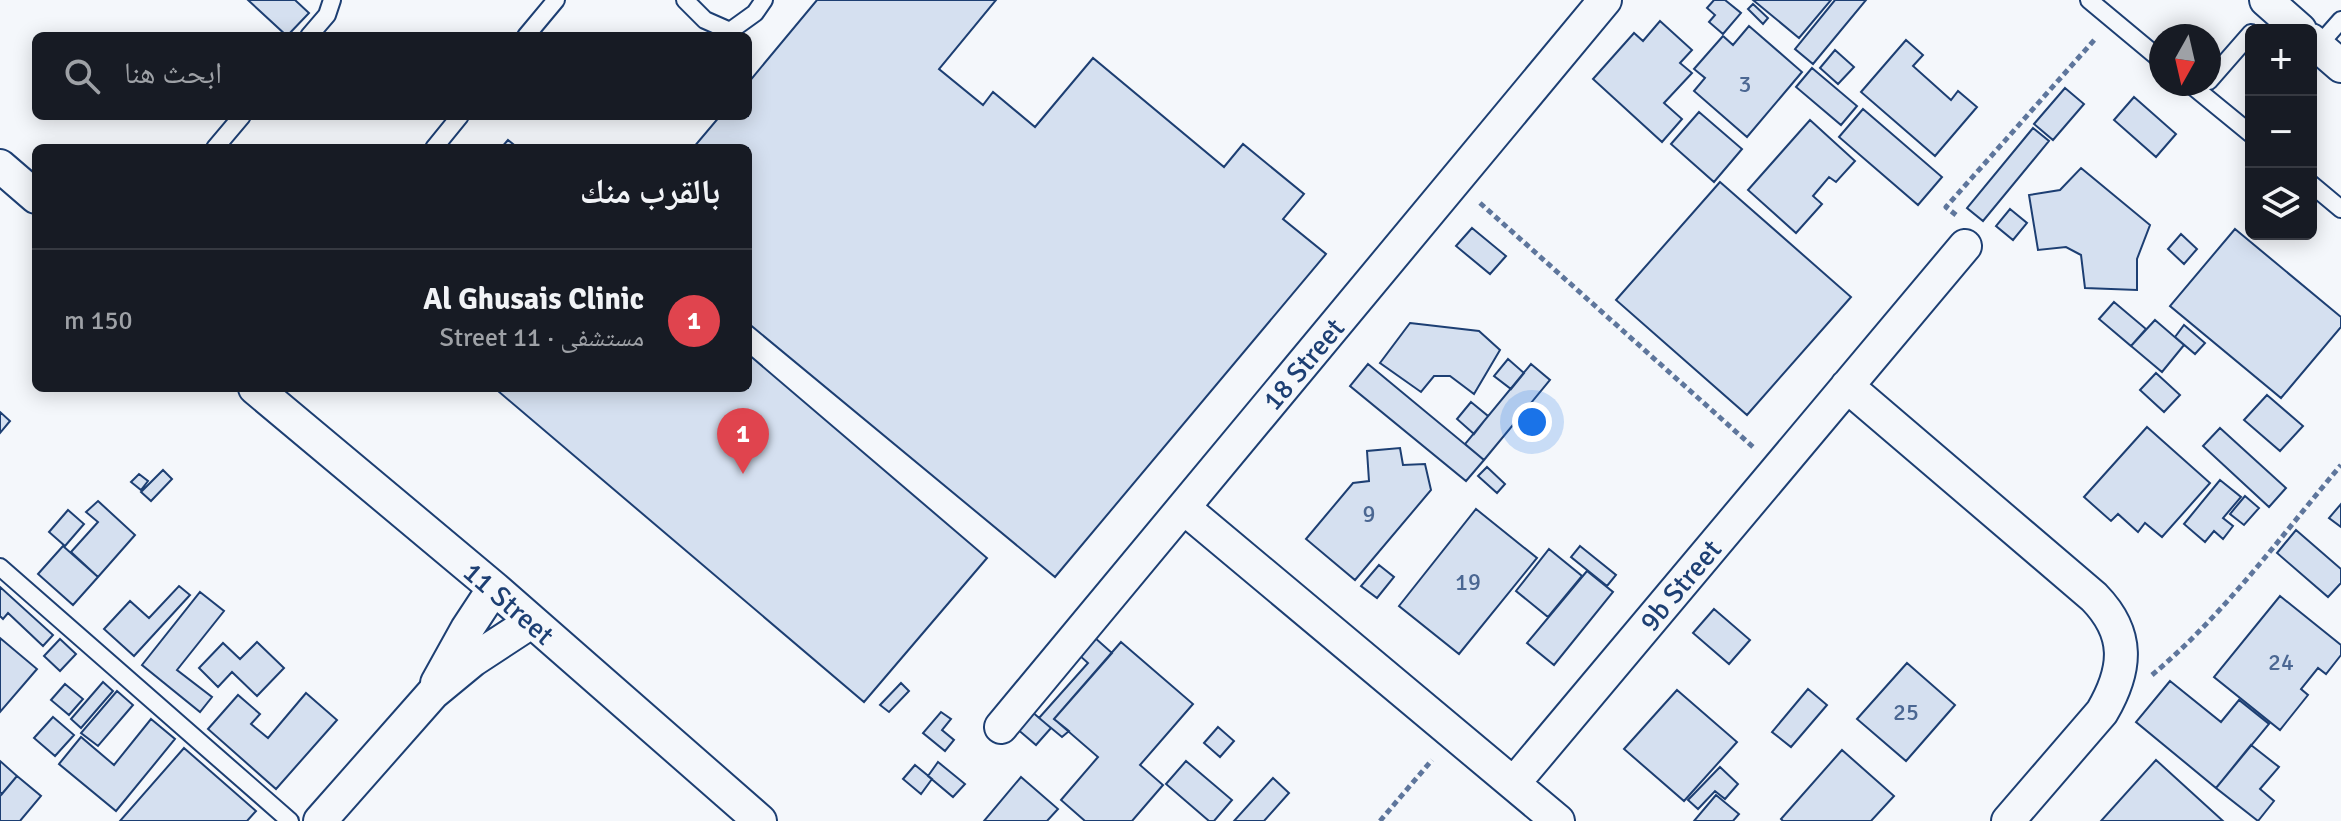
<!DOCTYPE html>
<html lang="ar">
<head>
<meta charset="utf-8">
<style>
	:root { --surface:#171b24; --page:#242831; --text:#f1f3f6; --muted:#9ea1a6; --line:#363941; --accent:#c62828 }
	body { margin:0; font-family:Signika,"Noto Naskh Arabic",sans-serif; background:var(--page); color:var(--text); direction:rtl }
	.controls { position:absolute; right:24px; top:24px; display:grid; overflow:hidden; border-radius:12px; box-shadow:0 4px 20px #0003 }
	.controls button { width:72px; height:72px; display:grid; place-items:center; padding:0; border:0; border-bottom:2px solid var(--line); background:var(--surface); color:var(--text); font:40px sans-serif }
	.compass { position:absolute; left:2149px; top:24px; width:72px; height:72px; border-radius:50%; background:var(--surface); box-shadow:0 4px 20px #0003; rotate:188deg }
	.you { position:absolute; left:1532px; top:422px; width:28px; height:28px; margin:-20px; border:6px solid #fff; border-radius:50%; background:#1a73e8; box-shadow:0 0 0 12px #1a73e833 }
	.badge { display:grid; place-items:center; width:52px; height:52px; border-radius:50%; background:var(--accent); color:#fff; font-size:26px; font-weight:700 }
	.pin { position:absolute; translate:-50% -66px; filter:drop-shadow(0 2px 4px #0008) }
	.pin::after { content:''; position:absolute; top:42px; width:28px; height:24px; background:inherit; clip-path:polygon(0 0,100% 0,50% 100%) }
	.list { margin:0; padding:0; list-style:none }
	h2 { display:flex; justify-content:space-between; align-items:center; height:104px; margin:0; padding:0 32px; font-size:34px }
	h2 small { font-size:26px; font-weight:400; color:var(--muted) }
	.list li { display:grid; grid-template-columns:52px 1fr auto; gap:24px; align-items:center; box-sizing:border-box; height:144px; padding:0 32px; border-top:2px solid var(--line) }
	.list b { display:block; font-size:30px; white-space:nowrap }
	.list p { margin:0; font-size:26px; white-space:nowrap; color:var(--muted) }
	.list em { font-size:26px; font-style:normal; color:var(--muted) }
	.icon { flex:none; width:44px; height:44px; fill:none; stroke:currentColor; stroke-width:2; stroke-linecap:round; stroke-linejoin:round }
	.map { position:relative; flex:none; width:2341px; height:821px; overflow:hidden; direction:ltr }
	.search { position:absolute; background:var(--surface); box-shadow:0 4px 20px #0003; left:32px; top:32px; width:720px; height:88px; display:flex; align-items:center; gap:20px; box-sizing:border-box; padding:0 28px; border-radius:12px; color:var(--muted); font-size:30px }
	.panel { position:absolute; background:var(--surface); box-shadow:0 4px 20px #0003; left:32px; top:144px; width:720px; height:248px; border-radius:12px; direction:rtl }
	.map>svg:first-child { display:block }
	.building { fill:#d5e0f0; stroke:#1d3f73; stroke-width:2 }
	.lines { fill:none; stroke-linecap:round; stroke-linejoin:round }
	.lane-casing { stroke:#1d3f73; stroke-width:20 }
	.street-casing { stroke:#1d3f73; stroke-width:36 }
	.path { stroke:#5e769c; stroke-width:5; stroke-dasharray:6 4; stroke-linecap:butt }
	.lane { stroke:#f4f7fb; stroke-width:16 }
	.street { stroke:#f4f7fb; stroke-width:32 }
	.labels { text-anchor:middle; stroke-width:6; stroke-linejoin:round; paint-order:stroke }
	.number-label { font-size:24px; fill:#4b6792 }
	.street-label { font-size:28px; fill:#1d3f73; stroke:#f4f7fb }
</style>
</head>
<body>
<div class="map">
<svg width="2341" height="821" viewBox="0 0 2341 821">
	<rect width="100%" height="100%" fill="#f4f7fb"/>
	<path class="building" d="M248,0H295L309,13L287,36Z
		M817,0H996L939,69L983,105L993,92L1035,127L1093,58L1224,167L1243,144L1304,194L1283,219L1326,254L1055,577L748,323V148H693L720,116H748V83Z
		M1714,0H1725L1741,13L1723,34L1709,22L1715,15L1707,8Z
		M1753,0H1831L1799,38Z
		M1835,0H1866L1813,64L1795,49Z
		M1753,4L1768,18L1763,24L1748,9Z
		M1660,21L1692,50L1680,63L1692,73L1664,103L1682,119L1662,142L1593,79L1634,33L1643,41Z
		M1749,26L1802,72L1747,137L1694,91L1705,78L1694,69L1723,36L1733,45Z
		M1906,40L1923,55L1913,66L1951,100L1958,91L1977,107L1935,156L1861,92Z
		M1835,50L1854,67L1838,84L1820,68Z
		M1812,68L1857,106L1841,125L1796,87Z
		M2065,88L2084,104L2053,140L2034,124Z
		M2134,97L2176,134L2156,157L2114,120Z
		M1863,109L1942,177L1918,205L1839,137Z
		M1699,112L1742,149L1714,182L1671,144Z
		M1810,120L1855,161L1836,182L1829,177L1813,196L1822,204L1796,233L1748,190Z
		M2033,128L2049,141L1983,221L1967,208Z
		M508,140L518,148H501Z
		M2081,168L2150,225L2137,259V290L2085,288L2081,255L2066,247L2038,250L2029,195L2060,190Z
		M1720,182L1851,297L1747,415L1616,300Z
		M2010,209L2027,223L2013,240L1996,226Z
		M1472,228L1506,256L1490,274L1456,246Z
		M2235,229L2341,317V327L2281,398L2170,306Z
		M2181,234L2197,249L2184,264L2168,249Z
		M2114,302L2146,329L2131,346L2099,319Z
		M2155,320L2184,345L2162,372L2131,346Z
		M1410,323L1479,331L1500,350L1474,394L1450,376H1434L1421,392L1380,363Z
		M2184,325L2205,343L2195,354L2175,337Z
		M748,354L987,558L864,702L498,391L501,388H748Z
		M1508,359L1524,373L1511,389L1494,376Z
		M1368,364L1484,460L1466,481L1350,386Z
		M1531,364L1550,380L1484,460L1465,444Z
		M2156,373L2180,395L2164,412L2140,390Z
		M2267,395L2303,426L2280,451L2244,420Z
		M1471,402L1488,416L1474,434L1457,419Z
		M0,412L10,421L0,433Z
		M2147,427L2210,483L2162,537L2145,523L2138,532L2118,514L2111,521L2084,497Z
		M2220,428L2286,488L2269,507L2203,446Z
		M1400,448L1403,465L1425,464L1431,490L1355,580L1306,539L1353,483L1369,481L1367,451Z
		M1487,467L1505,484L1497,493L1478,476Z
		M163,470L172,479L151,501L141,492Z
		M139,474L148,481L141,490L131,482Z
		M2220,480L2241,497L2223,518L2233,526L2223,539L2214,531L2205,542L2184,524Z
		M2245,496L2259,508L2244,525L2230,514Z
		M98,501L135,535L98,577L71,552L98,522L86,512Z
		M2341,504V527L2329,518Z
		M1476,509L1537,558L1459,654L1399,606Z
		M68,510L84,524L65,546L49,532Z
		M2296,530L2341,569V583L2328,597L2277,553Z
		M63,546L98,577L73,605L38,574Z
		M1580,546L1616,575L1607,586L1571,557Z
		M1549,549L1582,576L1548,617L1516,591Z
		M1379,565L1394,577L1377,598L1361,586Z
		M1587,571L1613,592L1554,665L1527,643Z
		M179,586L190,595L134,656L104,629L130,601L149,618Z
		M0,587L53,635L43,646L8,613L3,619L0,616Z
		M200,592L224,611L177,670L212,697L200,712L142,665Z
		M2280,596L2341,645V655L2326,674L2318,668L2301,689L2308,695L2280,730L2214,677Z
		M1714,609L1750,640L1729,664L1693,633Z
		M1094,637L1112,653L1054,719L1069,731L1062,737L1039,718L1088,663L1079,655Z
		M0,638L37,669L0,712Z
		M60,639L76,654L60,671L44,656Z
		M257,642L284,668L257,696L232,672L218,687L199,668L223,643L240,659Z
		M1121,642L1193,704L1140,765L1163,785L1132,821H1085L1061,800L1098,757L1054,719Z
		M1907,663L1955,705L1906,761L1857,719Z
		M2170,681L2221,722L2239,700L2269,724L2216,788L2136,722Z
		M103,682L113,691L81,728L71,719Z
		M901,683L909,691L889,712L880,705Z
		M65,684L83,699L69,715L51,700Z
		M1808,689L1827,705L1791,747L1772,732Z
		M1677,690L1737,742L1684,801L1624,749Z
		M117,691L133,705L98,746L81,733Z
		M306,693L337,720L276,789L208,729L238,695L260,714L251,724L268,738Z
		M1031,711L1051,728L1036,745L1016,728Z
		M941,712L951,719L942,730L954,740L945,751L923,733Z
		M53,717L74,735L55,756L34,738Z
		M151,719L175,739L116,811L59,764L81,737L114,765Z
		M1218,727L1234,741L1220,757L1204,743Z
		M2251,745L2279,767L2260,789L2274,801L2258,821L2216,788Z
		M184,748L256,811L247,821H120Z
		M1842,750L1894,796L1871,821H1783L1781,819Z
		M2156,760L2223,821H2101Z
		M0,761L17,776L2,794L0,792Z
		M1186,761L1232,800L1214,821H1209L1166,784Z
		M938,762L965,784L953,797L928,776Z
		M915,765L932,779L921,794L903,779Z
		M1720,767L1738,784L1725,799L1715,791L1698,809L1688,800Z
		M17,776L41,796L20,821H0V796Z
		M1021,777L1058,809L1047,821H984Z
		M1273,778L1289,793L1264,821H1234Z
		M1716,795L1739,814L1733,821H1694Z"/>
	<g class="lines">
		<defs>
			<path id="lane" d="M685,0L705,20L730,31L755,13L764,0
				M2089,0L2161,60
				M309,36L327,15L332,0
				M526,36L556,0
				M2318,46L2341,20
				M2209,81L2251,33
				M2190,84L2251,134
				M215,148L242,116
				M434,148L460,116
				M2311,184L2341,209
				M0,567L290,821"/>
			<path id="street" d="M2266,0L2300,30
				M2311,40L2341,66
				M0,166L36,197
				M1847,386L2094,597C2130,634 2127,669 2102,712L2008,821
				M255,388L494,588L760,821
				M1184,508L1558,821
				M437,683L467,629L494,588
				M1001,727L1605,0
				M1514,783L1965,246
				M320,821L433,693L473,660L531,622"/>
		</defs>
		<use href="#lane" class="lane-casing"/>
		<use href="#street" class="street-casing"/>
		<path class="path" d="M1480,203L1753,447
			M1956,215L1946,207L2096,38
			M2152,675C2224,615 2281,536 2341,465
			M1380,821L1432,760"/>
		<use href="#lane" class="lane"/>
		<use href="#street" class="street"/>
	</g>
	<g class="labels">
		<g class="number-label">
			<text x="1745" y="92">3</text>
			<text x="1369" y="522">9</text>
			<text x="1468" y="590">19</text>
			<text x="2281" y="670">24</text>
			<text x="1906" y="720">25</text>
		</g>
		<g class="street-label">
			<text transform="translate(1303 364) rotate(-50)" y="10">18 Street</text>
			<text transform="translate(1680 585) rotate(-50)" y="10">9b Street</text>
			<text transform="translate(509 603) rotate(41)" y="10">11 Street</text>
		</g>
	</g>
</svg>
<div class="controls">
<button>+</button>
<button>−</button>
<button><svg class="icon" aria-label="layers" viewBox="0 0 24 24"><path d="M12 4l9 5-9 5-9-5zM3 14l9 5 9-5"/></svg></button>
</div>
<svg class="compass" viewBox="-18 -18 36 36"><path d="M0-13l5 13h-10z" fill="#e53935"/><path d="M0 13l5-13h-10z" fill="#9ea1a6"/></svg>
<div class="you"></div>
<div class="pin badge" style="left:743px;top:474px;background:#e0444e">1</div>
<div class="search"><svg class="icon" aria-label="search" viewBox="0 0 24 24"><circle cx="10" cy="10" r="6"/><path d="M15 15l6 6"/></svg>ابحث هنا</div>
<section class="panel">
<h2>بالقرب منك<small></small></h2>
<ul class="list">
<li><span class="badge" style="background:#e0444e">1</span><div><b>Al Ghusais Clinic</b><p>مستشفى · 11 Street</p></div><em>150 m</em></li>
</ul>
</section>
</div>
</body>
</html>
